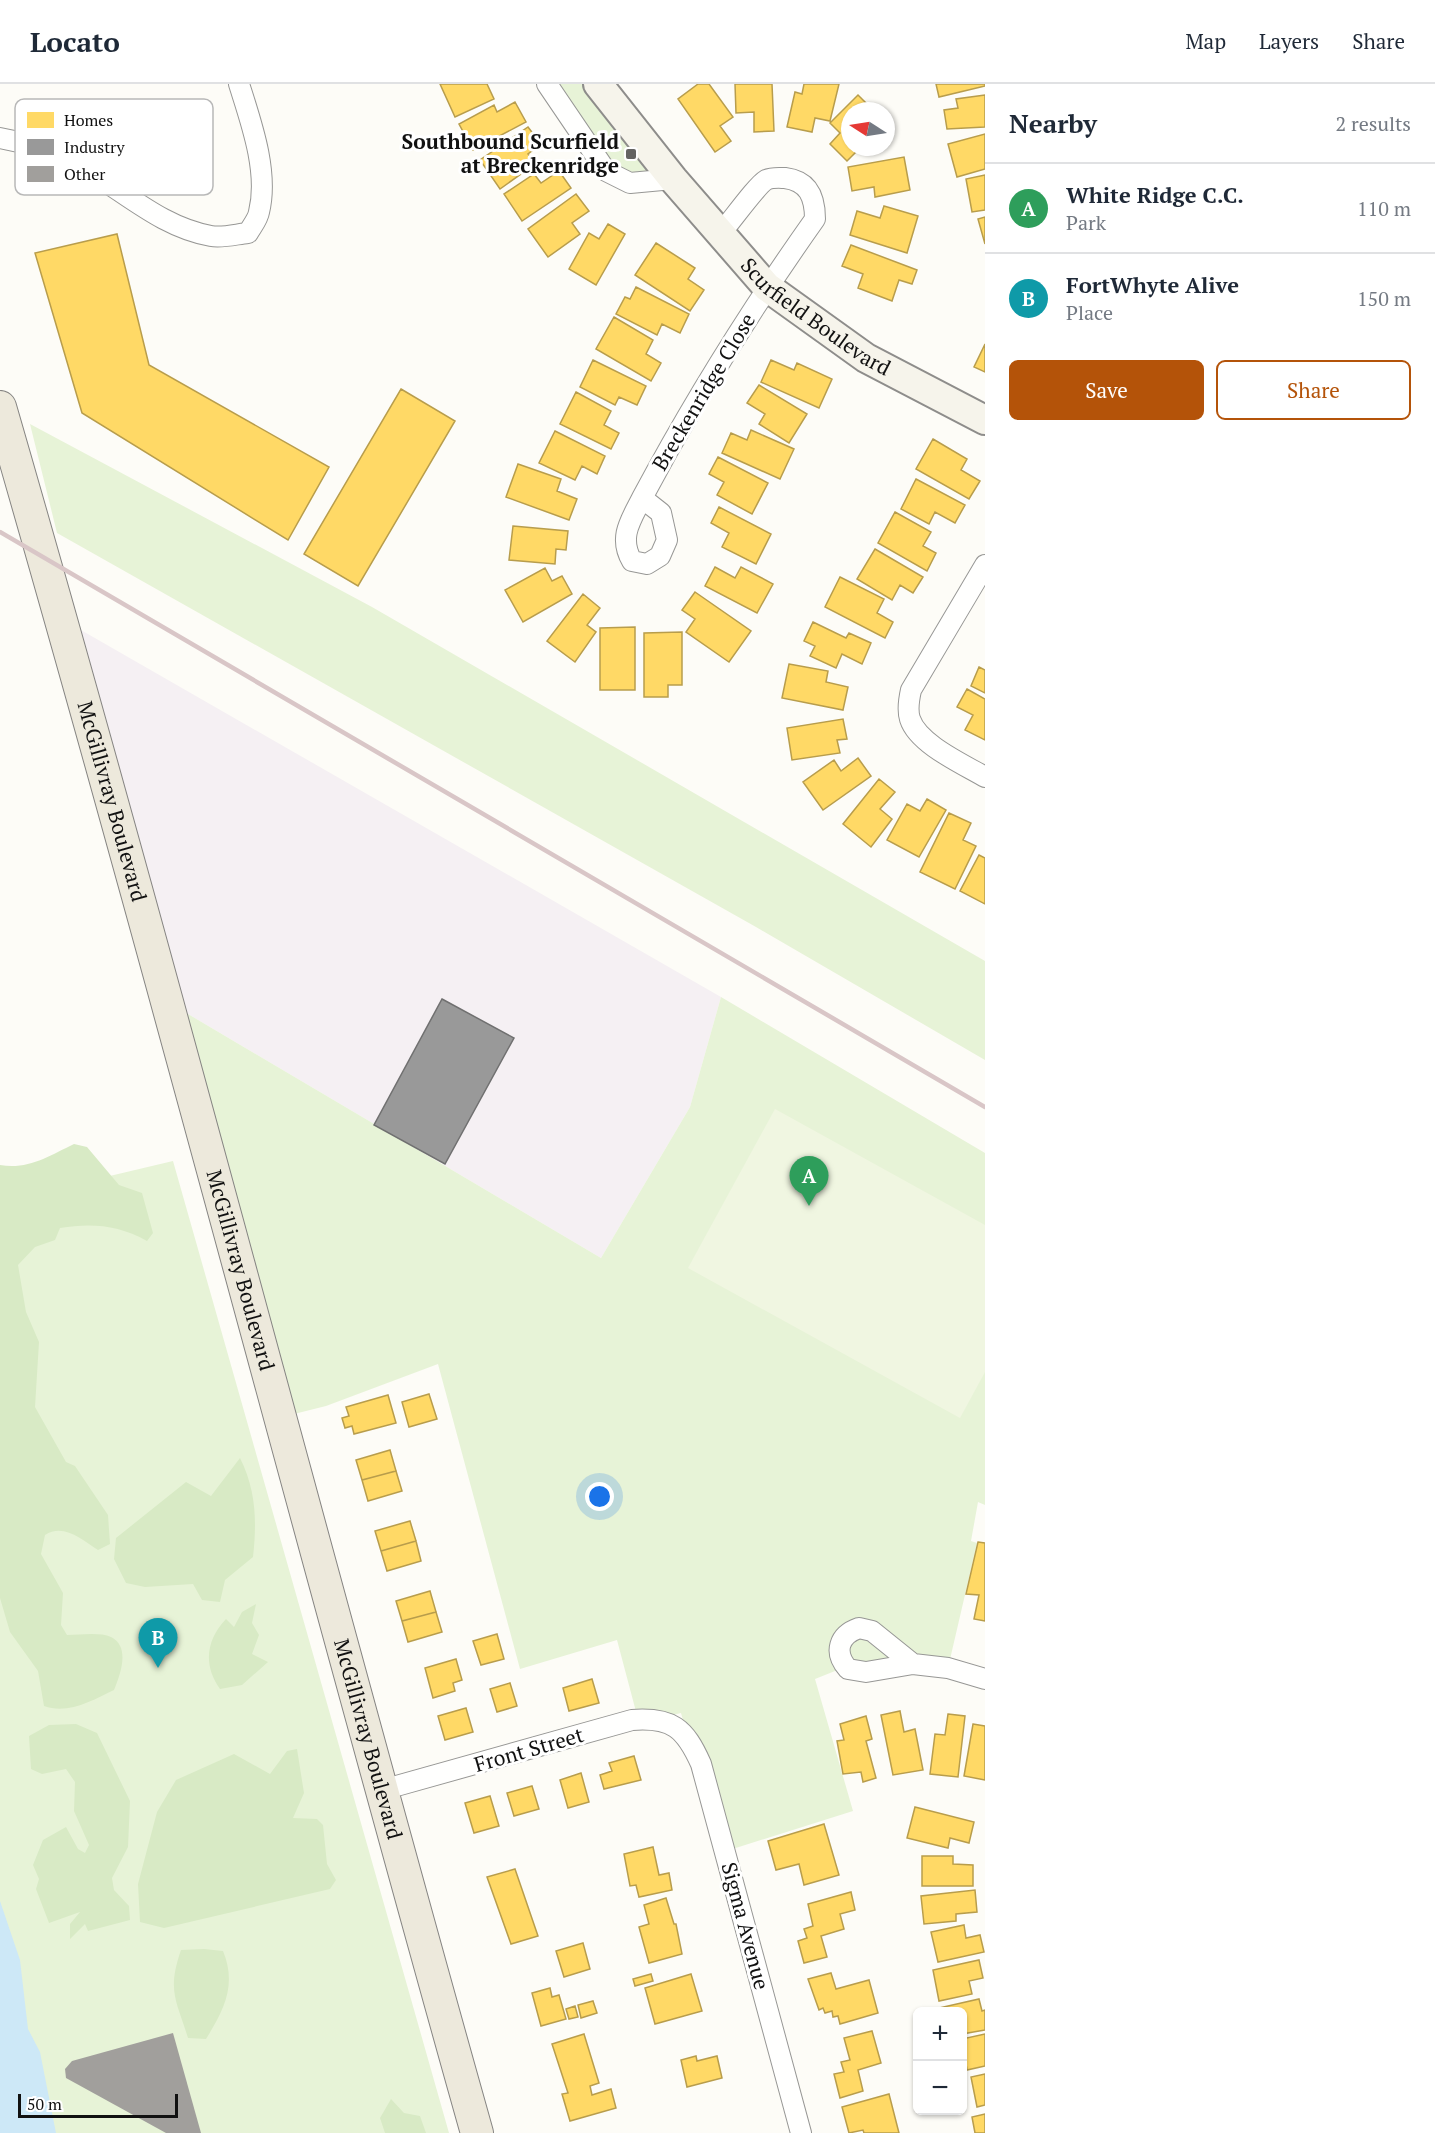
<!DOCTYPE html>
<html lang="en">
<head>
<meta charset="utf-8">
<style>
	:root { --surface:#fff; --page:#f2f2f3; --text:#1f2937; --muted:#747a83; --line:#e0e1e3; --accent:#b45309 }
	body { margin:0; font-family:"PT Serif",serif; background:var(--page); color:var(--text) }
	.controls { position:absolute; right:18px; bottom:18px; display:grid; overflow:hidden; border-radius:9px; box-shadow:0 2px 4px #0004 }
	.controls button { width:54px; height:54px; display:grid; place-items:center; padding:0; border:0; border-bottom:2px solid var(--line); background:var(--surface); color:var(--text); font:30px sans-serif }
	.compass { position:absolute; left:841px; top:18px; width:54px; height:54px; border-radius:50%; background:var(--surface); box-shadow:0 2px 4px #0004; rotate:282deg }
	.scale { position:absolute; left:18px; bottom:15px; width:160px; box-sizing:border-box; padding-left:6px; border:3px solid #111; border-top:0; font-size:16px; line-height:21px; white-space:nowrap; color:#111; -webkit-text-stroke:4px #fff; paint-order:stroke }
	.you { position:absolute; left:600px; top:1413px; width:21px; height:21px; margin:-15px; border:4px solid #fff; border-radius:50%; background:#1a73e8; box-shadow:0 0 0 9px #1a73e833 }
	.badge { display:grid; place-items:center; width:39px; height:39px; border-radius:50%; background:var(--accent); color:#fff; font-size:20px; font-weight:700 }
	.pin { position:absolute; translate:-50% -50px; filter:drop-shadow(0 2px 3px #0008) }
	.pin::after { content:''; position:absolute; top:32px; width:21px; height:18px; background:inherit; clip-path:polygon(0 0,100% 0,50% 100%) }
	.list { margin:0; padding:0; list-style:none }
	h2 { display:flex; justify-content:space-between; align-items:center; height:78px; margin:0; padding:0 24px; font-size:26px }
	h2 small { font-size:20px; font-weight:400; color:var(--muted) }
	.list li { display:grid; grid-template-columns:39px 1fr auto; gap:18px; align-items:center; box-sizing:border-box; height:90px; padding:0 24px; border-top:2px solid var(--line) }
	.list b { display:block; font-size:22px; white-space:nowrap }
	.list p { margin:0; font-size:20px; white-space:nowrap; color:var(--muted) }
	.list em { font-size:20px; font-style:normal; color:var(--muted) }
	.actions { display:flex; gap:12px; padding:18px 24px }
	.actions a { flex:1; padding:14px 0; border:2px solid var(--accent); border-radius:9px; text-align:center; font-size:21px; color:var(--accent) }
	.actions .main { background:var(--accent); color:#fff }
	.map { position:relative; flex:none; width:985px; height:2049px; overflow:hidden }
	header { display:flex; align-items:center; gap:36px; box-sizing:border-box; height:84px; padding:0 30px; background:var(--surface); border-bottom:2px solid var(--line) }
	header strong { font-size:28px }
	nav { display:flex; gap:33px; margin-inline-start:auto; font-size:21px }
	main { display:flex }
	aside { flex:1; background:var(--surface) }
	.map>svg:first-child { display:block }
	.industrial { fill:#f5f0f3 }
	.green { fill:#e7f3d7 }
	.forest { fill:#d8eac5 }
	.pitch { fill:#f0f6e1 }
	.water { fill:#cde8f7 }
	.homes { fill:#ffd966; stroke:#b89d4c; stroke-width:1.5 }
	.industry { fill:#999; stroke:#707070; stroke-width:1.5 }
	.building { fill:#a19f9c }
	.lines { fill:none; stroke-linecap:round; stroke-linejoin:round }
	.street-casing { stroke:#979795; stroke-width:22 }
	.secondary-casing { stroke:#8e8d8b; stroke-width:32 }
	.primary-casing { stroke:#858482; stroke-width:34 }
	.street { stroke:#fffffe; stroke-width:20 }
	.secondary { stroke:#f6f4eb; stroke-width:28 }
	.primary { stroke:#ede9dc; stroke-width:32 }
	.rail { stroke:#d9c6c7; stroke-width:4.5 }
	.poi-dot { fill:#646362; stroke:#fff; stroke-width:2 }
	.labels { text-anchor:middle; stroke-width:6; stroke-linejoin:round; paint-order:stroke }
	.poi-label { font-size:21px; font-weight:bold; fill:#111; stroke:#fff; text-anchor:end }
	.street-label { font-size:21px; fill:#111; stroke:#fff }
	.key { fill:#fff; stroke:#b8b8b8; stroke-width:1.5 }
	.key-label { font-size:16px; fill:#111 }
</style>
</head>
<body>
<header>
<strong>Locato</strong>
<nav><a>Map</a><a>Layers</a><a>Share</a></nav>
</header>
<main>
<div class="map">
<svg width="985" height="2049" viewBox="0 0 985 2049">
	<rect width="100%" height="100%" fill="#fdfcf7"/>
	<path class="industrial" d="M60,534L721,913L690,1023L601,1174L166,917Z"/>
	<path class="green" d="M547,0H598L673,95L606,87Z
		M30,340L372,523L985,877V976L756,843L57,449Z
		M721,913L985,1069V1421L978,1418L971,1457L977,1459L948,1584L845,1583L815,1595L853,1727L720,1769L681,1629L639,1639L617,1556L520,1585L438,1280L326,1322L282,1333L166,917L601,1174L690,1023Z
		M173,1077L449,2049H0V1118Z"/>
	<path class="forest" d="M74,1060L87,1063L119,1101L142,1109L153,1149L147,1157C118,1141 92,1139 60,1144L55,1156L35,1163L18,1181L26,1228L39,1258L35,1323L66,1378L75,1382L108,1431L110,1460L98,1466C82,1456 64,1439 45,1451L41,1470L63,1509L61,1541L67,1551C80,1551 100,1548 111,1553C131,1563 120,1591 114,1606C93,1616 68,1631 44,1622L38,1587L10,1548L0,1514V1081C28,1086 49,1072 74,1060Z
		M240,1374C256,1406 257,1437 253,1473L225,1496L220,1518L202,1516L193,1500L145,1503L126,1499L114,1475L116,1454L186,1398L211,1412Z
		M256,1520L252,1539L259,1551L252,1570L268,1578L242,1601L220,1605C203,1581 206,1556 226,1535L234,1543L242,1528Z
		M76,1640L97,1649L130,1717L128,1763L112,1794L114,1806L129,1822L130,1836L88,1847L85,1840L70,1855V1840L80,1828L49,1839L36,1805L39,1795L33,1781L43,1756L66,1743L78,1765L85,1769L89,1761L74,1727L75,1698L66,1685L42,1690L31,1685L29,1652L49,1641Z
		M297,1665L304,1709L293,1734L317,1735L323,1741L327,1780L336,1796L330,1805L164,1844L140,1838L138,1800L157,1728L176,1696L234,1670L270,1690L287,1667Z
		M204,1865L223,1867C237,1901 224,1926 206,1955L188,1954C176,1915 167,1907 181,1866Z
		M391,2015L404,2029L420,2032L426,2049H385L380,2034Z"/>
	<path class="pitch" d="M775,1025L985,1141V1288L960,1334L688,1184Z"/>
	<path class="water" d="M0,1817L20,1876L28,1945L40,1968L56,2049H0Z"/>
	<path class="homes" d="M440,0H487L494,15L455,33Z
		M698,0H709L733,33L720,42L731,57L715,68L678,15Z
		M735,0H772L774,47L754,48V28L736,29Z
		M804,0H839L830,37L815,34L812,48L787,43L795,8L802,10Z
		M936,0H985V2L939,13Z
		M858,11L874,27H850V63H861L847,77L830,60L840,49L830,39Z
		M985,11V43L947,45L944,26L958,24L956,15Z
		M515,18L526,38L473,66L459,40L494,21L497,28Z
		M528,43L541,60L528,70L535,80L500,105L480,76Z
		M985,50V85L957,93L948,60Z
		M904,73L910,106L875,113L874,103L852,107L848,83Z
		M559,87L571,104L522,137L504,110L534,90L541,99Z
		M985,91V126L972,128L966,95Z
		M576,110L589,127L572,139L580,150L548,173L528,145Z
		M884,122L918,132L907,169L850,151L857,127L880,134Z
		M985,133V160L978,135Z
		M608,140L625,150L596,201L569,185L589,149L599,155Z
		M117,150L149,281L329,383L288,456L82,329L35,169Z
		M656,159L695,184L688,195L704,206L690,227L635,191Z
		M851,161L917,186L912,200L899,196L892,217L858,204L863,190L842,182Z
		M636,203L689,230L680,249L662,240L657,251L616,230L625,213L630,215Z
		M614,233L653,256L646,270L661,279L651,297L596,265Z
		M985,260V288L974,283Z
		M593,276L646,302L637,321L619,313L615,321L580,303Z
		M771,276L794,286L797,279L832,295L819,324L761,298Z
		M759,301L807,330L789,359L759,340L765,330L747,319Z
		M401,305L455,337L358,502L304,470Z
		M576,308L611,327L604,341L619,349L611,365L560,340Z
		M751,346L794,365L780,395L722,369L731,349L747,356Z
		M555,347L605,372L597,390L582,382L575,396L539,379Z
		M933,355L967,375L961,386L980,397L969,415L916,385Z
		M718,373L768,399L752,430L717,411L724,398L709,390Z
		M518,380L561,395L557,407L577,415L569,436L506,413Z
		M916,395L965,421L955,439L935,428L929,440L901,425Z
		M719,423L771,450L756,480L722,463L729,449L711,439Z
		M895,428L931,448L923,462L936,469L927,487L878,459Z
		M513,442L568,447L566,466L556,465L555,480L509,476Z
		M875,465L923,493L913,509L900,501L892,516L857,495Z
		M715,483L735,494L741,483L773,500L757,529L705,502Z
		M545,484L552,497L562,492L572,510L523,538L505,506Z
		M840,493L884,515L877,529L893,538L885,554L825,523Z
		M695,508L751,547L729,578L686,548L695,535L682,526Z
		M583,510L600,524L587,541L596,548L575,578L547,557Z
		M813,538L846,554L849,549L871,559L862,580L842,570L836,584L810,572L815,562L804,557Z
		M635,543V606H600V544Z
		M682,548V601H668V613H644V549Z
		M789,580L828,587L826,598L848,603L843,626L782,614Z
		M979,583L985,586V609L971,602Z
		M967,605L985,615V656L965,646L973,631L957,623Z
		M843,635L847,655L837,656L840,669L792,676L787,644Z
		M858,674L871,692L823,726L803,698L834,676L841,687Z
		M879,695L895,708L880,725L892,735L871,763L843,740Z
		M927,715L946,726L919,773L887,756L907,720L920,727Z
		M949,729L971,739L963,756L976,762L955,805L920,788Z
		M979,771L985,774V820L960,807Z
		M429,1310L437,1335L409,1343L402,1318Z
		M388,1311L396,1339L354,1350L352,1342L345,1344L342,1334L349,1332L346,1323Z
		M390,1366L396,1387L362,1396L356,1376Z
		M396,1387L402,1407L368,1417L362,1396Z
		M410,1437L416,1457L381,1467L375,1447Z
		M416,1457L421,1477L387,1487L381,1467Z
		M978,1458L985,1459V1537L974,1535L979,1511L966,1510Z
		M430,1507L436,1528L402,1537L396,1517Z
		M436,1528L442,1548L408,1558L402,1537Z
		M497,1550L504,1575L481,1581L473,1557Z
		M456,1575L462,1596L453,1599L455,1607L433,1614L425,1584Z
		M592,1595L599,1619L569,1627L563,1604Z
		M510,1599L517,1622L497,1628L490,1605Z
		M466,1624L473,1648L445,1656L438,1632Z
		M900,1627L904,1648L915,1645L923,1686L893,1691L881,1631Z
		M948,1630L965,1632L958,1693L930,1690L935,1650L945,1651Z
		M866,1632L872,1655L866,1657L876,1694L863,1698L861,1688L843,1690L837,1657L844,1656L840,1640Z
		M973,1640L985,1642V1696L964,1692Z
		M634,1672L641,1696L604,1705L600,1691L612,1687L609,1679Z
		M581,1689L589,1718L568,1724L560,1696Z
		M532,1702L539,1725L514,1732L507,1709Z
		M490,1712L499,1742L474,1749L465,1719Z
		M915,1723L974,1738L969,1759L950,1754L948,1764L907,1754Z
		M824,1740L839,1791L804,1801L799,1780L776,1786L768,1757Z
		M653,1763L659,1791L669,1789L672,1806L639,1813L636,1801L630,1802L624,1770Z
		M922,1772H953V1780L973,1781V1802H922Z
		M515,1785L538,1852L511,1860L487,1793Z
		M975,1806L977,1828L956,1830V1837L924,1840L921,1812Z
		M851,1808L855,1826L840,1830L844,1845L821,1852L827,1873L804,1879L798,1857L807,1854L804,1845L813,1842L808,1820Z
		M666,1814L674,1840H676L682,1870L649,1879L639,1843L649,1840L644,1821Z
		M964,1841L966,1854L980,1851L984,1868L938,1878L931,1848Z
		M583,1859L590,1885L564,1893L556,1867Z
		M979,1876L983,1894L969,1897L972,1910L939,1917L933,1886Z
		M831,1889L836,1905L869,1896L878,1929L840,1940L838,1932L833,1933L832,1927L825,1929L823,1924L819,1926L808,1895Z
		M651,1890L653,1897L635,1902L633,1895Z
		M691,1890L702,1927L655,1940L645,1904Z
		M550,1904L552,1913L559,1911L566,1935L541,1942L532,1909Z
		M979,1915L982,1927L985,1926V1946L962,1950V1928H940L939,1924Z
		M593,1917L597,1929L581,1934L578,1921Z
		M575,1922L578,1933L569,1935L566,1925Z
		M872,1947L881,1979L858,1986L863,2007L840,2014L834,1990L844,1988L841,1978L850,1976L844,1954Z
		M584,1950L599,1999L590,2002L592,2011L611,2005L616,2024L570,2037L562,2010L568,2009L552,1960Z
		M985,1950V1982L967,1986L962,1955Z
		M696,1972L697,1977L717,1972L722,1994L687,2003L681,1976Z
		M985,1990V2021L977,2023L971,1993Z
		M889,2010L899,2049H864L863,2046L849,2049L842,2023Z
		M985,2030V2049H975L972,2033Z"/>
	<path class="industry" d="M442,915L514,954L445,1080L374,1041Z"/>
	<path class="building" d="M173,1949L201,2049H166L66,1994L65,1985L72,1977Z"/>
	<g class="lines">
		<defs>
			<path id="street" d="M547,0L606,87L630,99L673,95
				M0,54C24,58 48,66 70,77C119,101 156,142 211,152C223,154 237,150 248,149C252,142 258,135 259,128C269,88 251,38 239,0
				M642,414C631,436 618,453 632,477L647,480L660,472L667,456L661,429L642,414C693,318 752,224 815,135C815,114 809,97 785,94C780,94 772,93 766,96C757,101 730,139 720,150
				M985,481L911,606C909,615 907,626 910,635C918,660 963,680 985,693
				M859,1544L872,1547L913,1580L866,1588L848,1585C833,1568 839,1551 859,1544Z
				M913,1580L948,1584L985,1595
				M382,1706L632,1636C672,1633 685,1644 701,1680L801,2049"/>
			<g id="secondary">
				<path id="s1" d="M598,0L673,95L767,203L866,274L985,336"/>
			</g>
			<g id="primary">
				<path id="s2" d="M0,323C166,896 315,1475 477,2049"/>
			</g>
		</defs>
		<use href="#street" class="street-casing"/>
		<use href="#secondary" class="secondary-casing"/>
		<use href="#primary" class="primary-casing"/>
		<use href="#street" class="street"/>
		<use href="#secondary" class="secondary"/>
		<use href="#primary" class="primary"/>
		<path class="rail" d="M0,448L985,1023"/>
	</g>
	<rect class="poi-dot" x="625" y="64" width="12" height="12" rx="3"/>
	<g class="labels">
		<g class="poi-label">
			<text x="619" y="65">Southbound Scurfield<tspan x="619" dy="24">at Breckenridge</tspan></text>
		</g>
		<g class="street-label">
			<text dy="7" stroke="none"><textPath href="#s1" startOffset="321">Scurfield Boulevard</textPath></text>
			<text transform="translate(704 308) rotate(-59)" y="7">Breckenridge Close</text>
			<text dy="7" stroke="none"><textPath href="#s2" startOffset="410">McGillivray Boulevard</textPath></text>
			<text dy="7" stroke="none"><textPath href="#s2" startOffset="896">McGillivray Boulevard</textPath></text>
			<text dy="7" stroke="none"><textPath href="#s2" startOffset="1382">McGillivray Boulevard</textPath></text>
			<text transform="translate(529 1666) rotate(-16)" y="7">Front Street</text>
			<text transform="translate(745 1842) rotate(75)" y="7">Sigma Avenue</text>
		</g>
	</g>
	<rect x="15" y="15" width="198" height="96" rx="9" class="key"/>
	<rect x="27" y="28" width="27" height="16" fill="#ffd966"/>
	<rect x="27" y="55" width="27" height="16" fill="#999"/>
	<rect x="27" y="82" width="27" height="16" fill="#a19f9c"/>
	<g class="key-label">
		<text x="64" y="42">Homes</text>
		<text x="64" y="69">Industry</text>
		<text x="64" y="96">Other</text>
	</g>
</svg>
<div class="controls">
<button>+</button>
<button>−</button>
</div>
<svg class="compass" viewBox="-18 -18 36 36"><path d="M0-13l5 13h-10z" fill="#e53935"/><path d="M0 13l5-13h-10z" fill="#747a83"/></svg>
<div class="scale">50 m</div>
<div class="you"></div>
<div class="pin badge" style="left:809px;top:1122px;background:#2e9e5b">A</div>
<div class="pin badge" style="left:158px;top:1584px;background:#0f9aa8">B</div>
</div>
<aside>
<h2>Nearby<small>2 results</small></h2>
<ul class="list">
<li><span class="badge" style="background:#2e9e5b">A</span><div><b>White Ridge C.C.</b><p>Park</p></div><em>110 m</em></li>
<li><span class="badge" style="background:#0f9aa8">B</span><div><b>FortWhyte Alive</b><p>Place</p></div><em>150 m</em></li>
</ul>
<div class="actions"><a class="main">Save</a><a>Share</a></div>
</aside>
</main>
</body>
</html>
